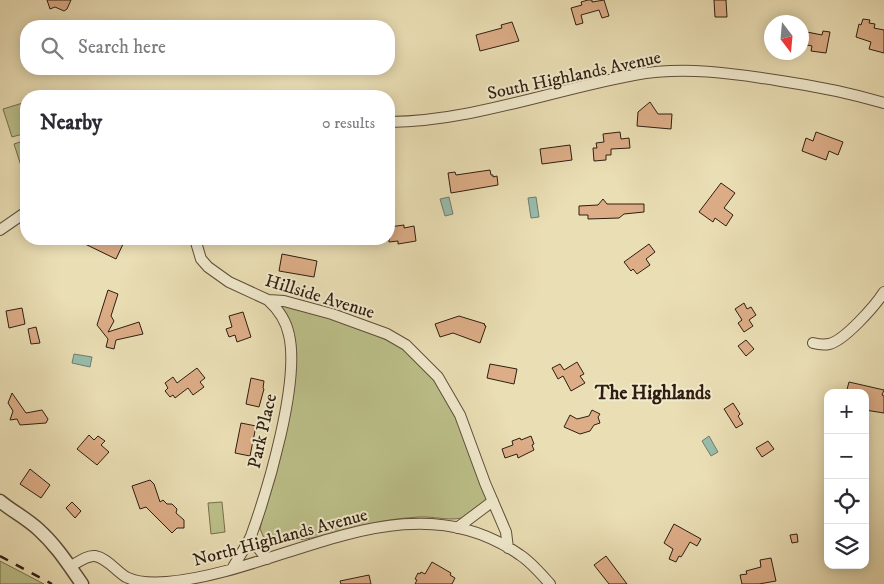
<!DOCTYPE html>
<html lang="en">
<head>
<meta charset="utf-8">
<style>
	:root { --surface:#fff; --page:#f2f2f3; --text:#2b2b33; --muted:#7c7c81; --line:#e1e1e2 }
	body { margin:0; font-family:"IM FELL DW Pica",serif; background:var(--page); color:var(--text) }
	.controls { position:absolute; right:15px; bottom:15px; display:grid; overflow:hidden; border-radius:10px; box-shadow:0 2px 12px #0003 }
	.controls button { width:45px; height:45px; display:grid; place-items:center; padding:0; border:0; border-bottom:1px solid var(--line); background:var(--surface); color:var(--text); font:25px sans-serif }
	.compass { position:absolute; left:764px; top:15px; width:45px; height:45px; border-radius:50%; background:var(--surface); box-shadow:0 2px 12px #0003; rotate:164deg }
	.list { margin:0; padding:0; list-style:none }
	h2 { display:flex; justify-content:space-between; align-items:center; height:65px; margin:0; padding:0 20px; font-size:21px }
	h2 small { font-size:16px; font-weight:400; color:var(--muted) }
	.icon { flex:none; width:28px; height:28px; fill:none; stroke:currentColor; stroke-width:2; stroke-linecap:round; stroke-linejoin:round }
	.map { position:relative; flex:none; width:884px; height:584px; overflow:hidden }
	.search { position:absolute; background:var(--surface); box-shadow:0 2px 12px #0003; left:20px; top:20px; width:375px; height:55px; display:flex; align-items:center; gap:12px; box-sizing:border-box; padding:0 18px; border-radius:20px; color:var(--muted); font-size:19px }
	.panel { position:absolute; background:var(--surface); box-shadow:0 2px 12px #0003; left:20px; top:90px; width:375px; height:155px; border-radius:20px }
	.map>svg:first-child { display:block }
	.green { fill:#bcc08a; stroke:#766f4d }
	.water { fill:#98bcac; stroke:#6e7d6e }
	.building { fill:#dcad87; stroke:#2f1e10 }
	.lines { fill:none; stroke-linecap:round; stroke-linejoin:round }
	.minor-casing { stroke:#5e4e39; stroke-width:12 }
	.tertiary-casing { stroke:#5e4e39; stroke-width:15 }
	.minor { stroke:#f1eace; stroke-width:10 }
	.tertiary { stroke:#f1eace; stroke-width:12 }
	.rail { stroke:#2f1e10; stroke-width:2.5; stroke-dasharray:9 9; stroke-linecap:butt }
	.labels { text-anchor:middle; stroke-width:4; stroke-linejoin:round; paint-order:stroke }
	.street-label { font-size:18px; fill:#2f1e10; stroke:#f1eace }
	.neighbourhood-label { font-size:19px; font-weight:bold; fill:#2f1e10; stroke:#f1eace }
</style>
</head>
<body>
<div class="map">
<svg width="884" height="584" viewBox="0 0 884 584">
	<rect width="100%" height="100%" fill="#eadeb4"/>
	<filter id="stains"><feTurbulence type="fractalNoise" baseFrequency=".004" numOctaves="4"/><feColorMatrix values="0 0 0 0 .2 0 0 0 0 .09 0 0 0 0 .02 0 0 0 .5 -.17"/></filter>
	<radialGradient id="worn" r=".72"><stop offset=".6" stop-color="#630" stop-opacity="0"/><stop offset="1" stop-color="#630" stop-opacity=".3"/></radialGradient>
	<path class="green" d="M26,102V133L12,137L3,109Z
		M26,140V171L23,172L14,144Z
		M277,304L341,320L405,348L425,368L443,392L456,414L487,496V501C480,506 473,514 465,517C451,522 434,516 419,517C403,518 385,520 370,524C335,532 299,546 264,538L260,529L270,484L295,340Z
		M222,502L225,532L211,534L208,503Z
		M0,561L44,584H0Z"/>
	<path class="water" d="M449,197L453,214L445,216L440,199Z
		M536,197L539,217L531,218L528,198Z
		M74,354L92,357L90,367L72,363Z
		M709,436L718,452L711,456L702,441Z"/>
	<path class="building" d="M47,0H71L67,9L64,11L55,7L50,9Z
		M588,0H592V2L604,0L609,16L602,18L599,10L581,15L583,23L576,25L571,8L582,5L581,2Z
		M714,0H726L727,17H715Z
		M863,19L870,20L869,23L875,24L874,28L884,30V53L869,49L871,42L856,37L859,24L861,25Z
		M512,22L519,41L480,51L476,35L502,28L501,25Z
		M802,31L822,35L823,31L830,32L826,53L811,51L812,46L802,44Z
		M650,102L658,114H672L671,129L637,126L638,112Z
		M620,132L621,139L629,138L630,148L611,149V155H606V160L594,161L593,148H597L596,143L604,142L603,134Z
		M816,132L843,142L838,155L829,151L826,160L802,151L806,138L813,141Z
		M570,145L572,160L542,164L540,149Z
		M490,170L491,175H493V177L497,176L498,185L451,193L448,173L455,172L456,175Z
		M721,183L735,193L724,208L733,215L726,226L715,218L713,222L699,212Z
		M603,199L607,204H644V212L624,214L619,218L588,219V215H579V206L598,205Z
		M404,225V228L414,226L416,241L398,244V241L389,242V227Z
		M88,239H117L124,242L116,259L85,244Z
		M649,244L655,252L646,259L650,265L637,274L633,269L631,271L624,262Z
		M282,254L317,261L314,277L279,271Z
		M108,290L118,294L111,316L114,321L108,332L139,322L143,334L116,340L114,349L106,347L108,339L97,325Z
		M744,303L747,309L751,307L756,315L749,320L753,326L744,332L738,323L742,320L735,309Z
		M22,308L25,324L9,328L6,311Z
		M243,312L251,337L237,342L235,335L229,337L226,329L232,327L229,316Z
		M459,316L485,324L484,325L486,326L480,343L453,333L440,337L435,324Z
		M36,327L40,343L31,344L28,329Z
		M746,340L754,349L746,356L738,346Z
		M577,362L584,374L580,376L585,383L571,391L563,376L558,379L552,368L560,364L564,370Z
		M490,364L517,369L514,384L487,378Z
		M197,368L205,378L200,382L204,387L193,395L188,388L175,398L173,395L170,397L165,391L168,388L165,383L173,377L177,383Z
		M251,378L264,381L263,388L264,389L259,407L246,404Z
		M849,382L884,390L882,395L884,396V413L865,410V393H846Z
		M12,393L26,413L42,410L48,419L46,423L20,425L17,419L10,420L13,411L8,403Z
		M733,403L740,414L738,416L743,424L736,428L724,409Z
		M592,410L600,414L598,417L600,423L594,425L590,431L580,434L564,427L570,415L577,419L589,416Z
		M241,423L256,426L250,456L235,453Z
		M89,435L94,440L98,436L105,441L101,445L109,452L97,465L77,449Z
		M531,436L534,444L532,445L534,450L518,458L517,454L505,458L502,449L513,445L512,441L520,438L521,440Z
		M768,441L774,449L762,457L756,448Z
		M30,469L50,485L41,498L20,484Z
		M150,480L154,484L160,502L163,500L167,504H172L177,509L176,513L184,520V528H177L172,533L146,507L140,509L132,486Z
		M72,502L81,511L75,518L66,508Z
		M674,524L701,539L697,546L690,542L683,554L681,557L679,556L676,562L669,559L673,549L664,543Z
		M797,534L798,542L792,543L790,535Z
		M606,556L627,584H609L594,565Z
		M771,558L776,581L759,584H742L740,575L747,574L746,571L761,567L760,560Z
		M432,562L451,573L450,575L455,578L452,584H415L417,580L415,579L418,573L420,574L421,572L425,574Z
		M369,575L371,584H341L340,581Z"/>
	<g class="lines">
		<defs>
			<path id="minor" d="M389,122C473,121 552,90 634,75C683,66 732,73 781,81C815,86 850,93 884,103
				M0,230L26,212
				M195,239L201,259L208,267L229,282L268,300L284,301L332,314L387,334L406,345L438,377L460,415L485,483L506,532L508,548
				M813,343C817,344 824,345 829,344C844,341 875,306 884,292
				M457,528L493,501
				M250,538L267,559
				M71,566C77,563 87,555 95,556C107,558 116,571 126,577C138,583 154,583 167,582C284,572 407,475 520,555C531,562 541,574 550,584
				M232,569C238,558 246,547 251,536C268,489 300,382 289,335C286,320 279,310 268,300"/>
			<path id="tertiary" d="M0,501C12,511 26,518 38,529C56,545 68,564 82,584"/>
		</defs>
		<use href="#minor" class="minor-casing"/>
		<use href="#tertiary" class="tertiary-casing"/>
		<use href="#minor" class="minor"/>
		<use href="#tertiary" class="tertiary"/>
		<path class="rail" d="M0,556L52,584"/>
	</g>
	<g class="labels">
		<g class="street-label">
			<text transform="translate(574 75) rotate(-12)" y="6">South Highlands Avenue</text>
			<text transform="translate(320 296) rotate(17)" y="6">Hillside Avenue</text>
			<text transform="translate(262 431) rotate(-77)" y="6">Park Place</text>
			<text transform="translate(280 537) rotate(-15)" y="6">North Highlands Avenue</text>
		</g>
		<g class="neighbourhood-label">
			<text x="653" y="399">The Highlands</text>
		</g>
	</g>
	<rect width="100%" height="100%" filter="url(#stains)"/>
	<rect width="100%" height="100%" fill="url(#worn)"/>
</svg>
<div class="controls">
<button>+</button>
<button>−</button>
<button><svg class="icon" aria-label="locate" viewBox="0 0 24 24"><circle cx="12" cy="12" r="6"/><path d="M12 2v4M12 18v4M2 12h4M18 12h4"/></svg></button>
<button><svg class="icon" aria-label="layers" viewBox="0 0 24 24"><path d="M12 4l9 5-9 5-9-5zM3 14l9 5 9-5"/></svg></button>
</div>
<svg class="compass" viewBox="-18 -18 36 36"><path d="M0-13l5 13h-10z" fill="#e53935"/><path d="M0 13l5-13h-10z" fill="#7c7c81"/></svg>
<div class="search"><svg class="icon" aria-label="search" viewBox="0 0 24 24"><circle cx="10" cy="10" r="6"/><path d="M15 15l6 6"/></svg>Search here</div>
<section class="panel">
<h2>Nearby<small>0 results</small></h2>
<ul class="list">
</ul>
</section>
</div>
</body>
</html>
